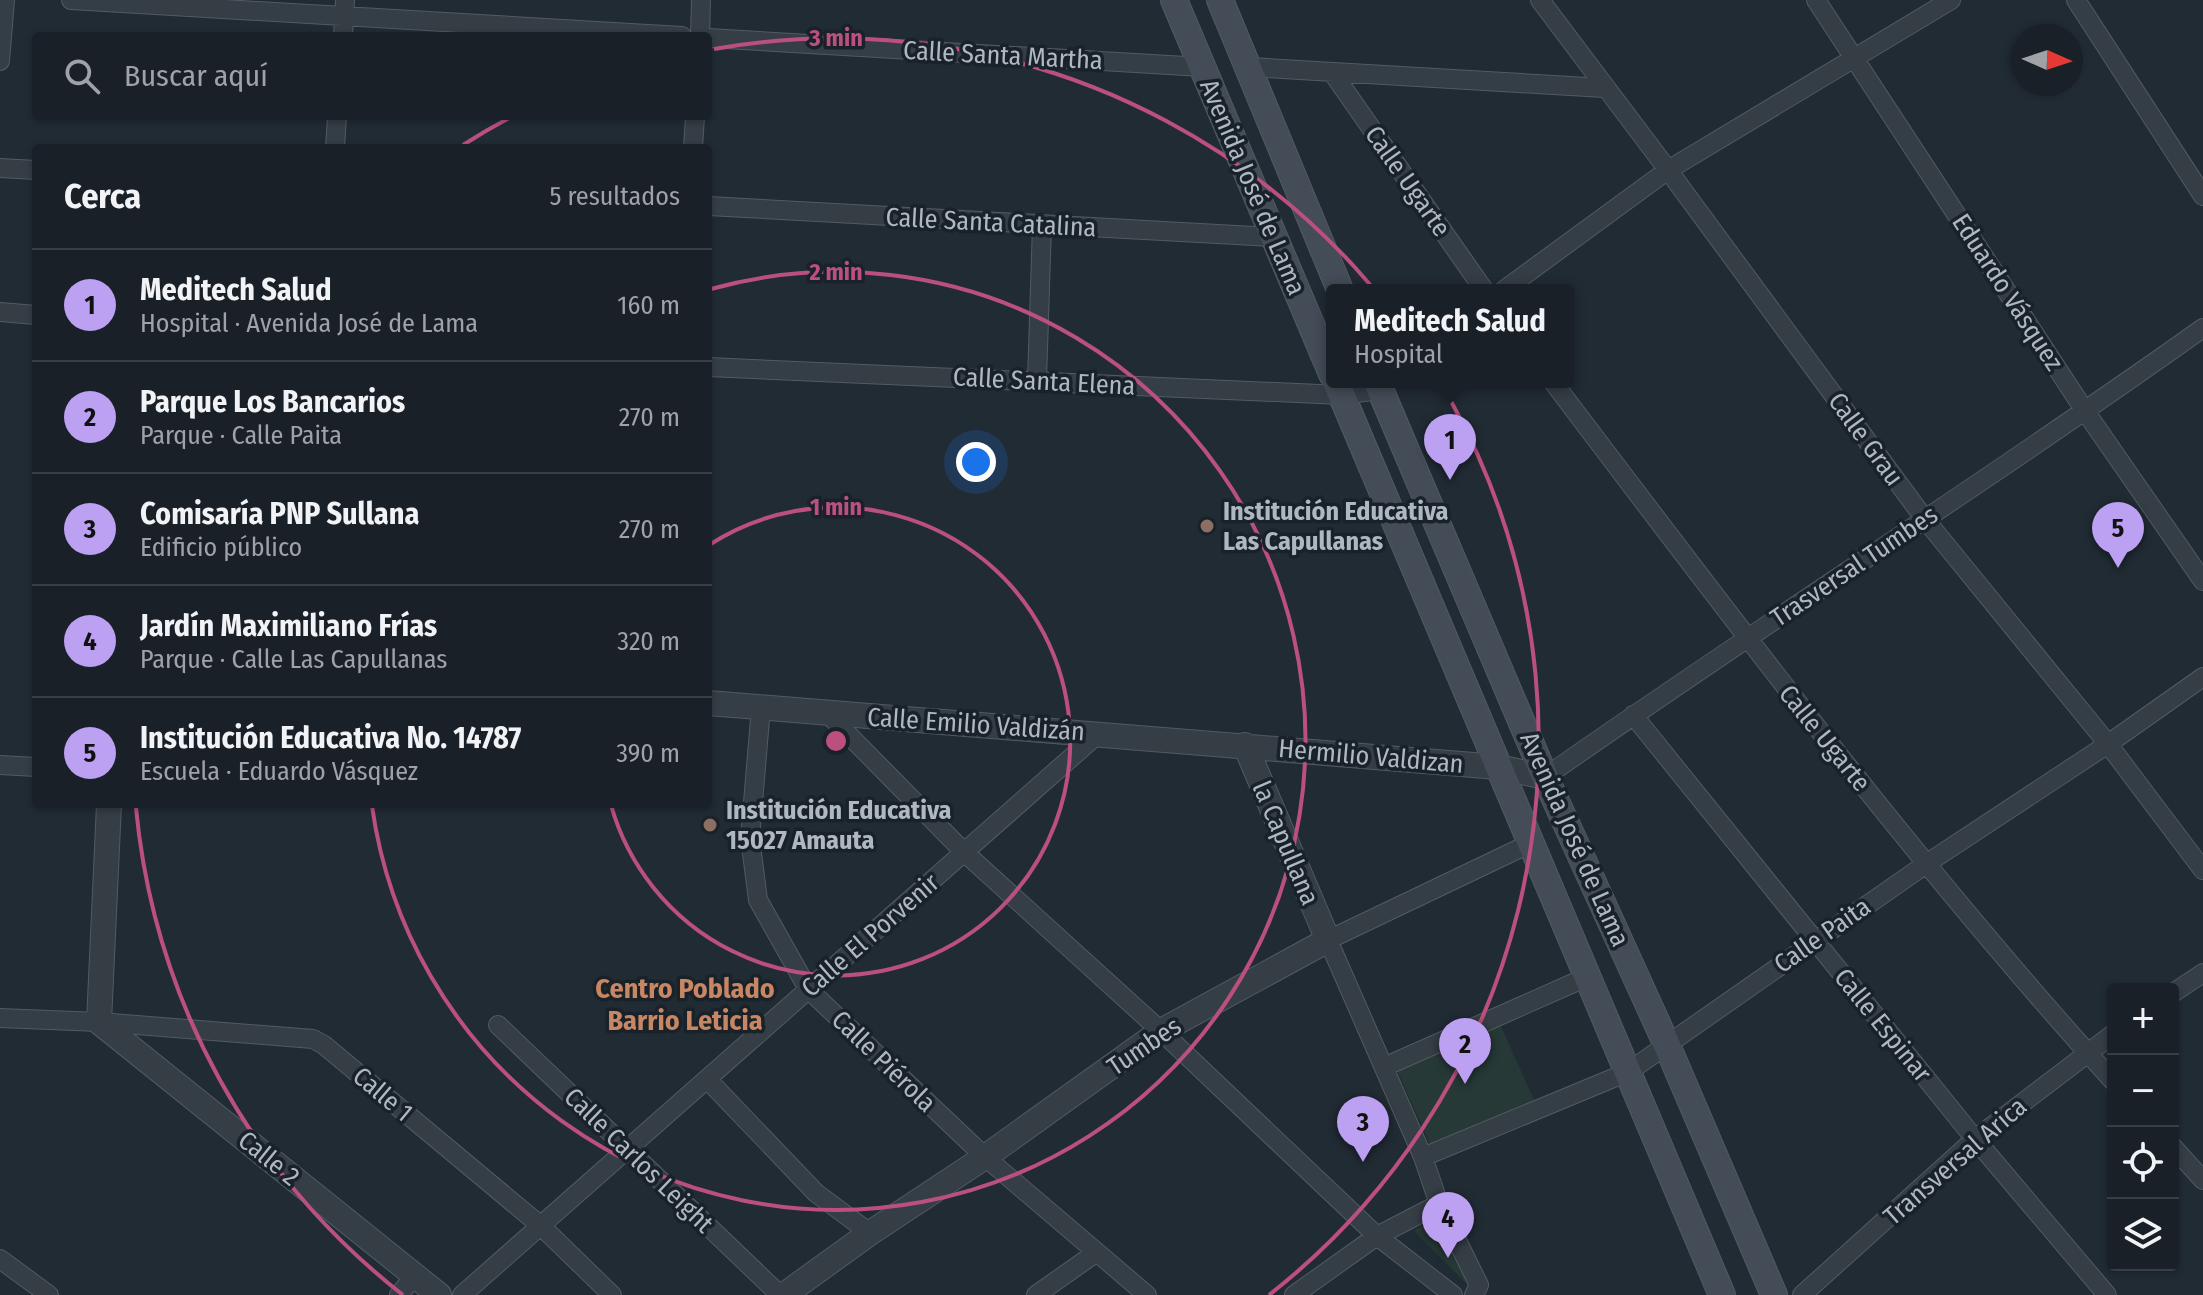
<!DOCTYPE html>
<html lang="es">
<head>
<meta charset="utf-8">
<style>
	:root { --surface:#192027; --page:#22282f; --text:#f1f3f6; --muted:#9fa3a7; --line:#373e44; --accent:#bca0f2 }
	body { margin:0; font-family:"Fira Sans Condensed",sans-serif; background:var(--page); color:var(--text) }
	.controls { position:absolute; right:24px; bottom:24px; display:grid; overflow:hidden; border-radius:8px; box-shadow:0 2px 6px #0004 }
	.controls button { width:72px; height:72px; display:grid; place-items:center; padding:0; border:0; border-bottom:2px solid var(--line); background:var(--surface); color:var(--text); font:40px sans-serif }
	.compass { position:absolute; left:2011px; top:24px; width:72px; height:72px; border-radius:50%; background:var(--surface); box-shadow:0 2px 6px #0004; rotate:93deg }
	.you { position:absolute; left:976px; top:462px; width:28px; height:28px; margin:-20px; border:6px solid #fff; border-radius:50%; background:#1a73e8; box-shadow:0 0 0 12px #1a73e833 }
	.badge { display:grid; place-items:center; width:52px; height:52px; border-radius:50%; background:var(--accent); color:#111; font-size:26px; font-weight:700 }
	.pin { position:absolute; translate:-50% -66px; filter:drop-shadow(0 2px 4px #0008) }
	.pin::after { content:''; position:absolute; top:42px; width:28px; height:24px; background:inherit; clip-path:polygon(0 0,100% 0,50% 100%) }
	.popup { position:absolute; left:1326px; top:284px; width:248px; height:104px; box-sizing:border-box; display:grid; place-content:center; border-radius:8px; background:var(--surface); filter:drop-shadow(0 2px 6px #0005); font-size:26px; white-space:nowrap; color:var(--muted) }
	.popup b { font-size:30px; color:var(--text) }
	.popup::after { content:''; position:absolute; left:50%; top:100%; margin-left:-16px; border:16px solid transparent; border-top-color:var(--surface) }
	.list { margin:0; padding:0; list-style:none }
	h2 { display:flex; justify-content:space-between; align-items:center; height:104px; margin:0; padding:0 32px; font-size:34px }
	h2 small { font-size:26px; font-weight:400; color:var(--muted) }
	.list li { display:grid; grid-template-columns:52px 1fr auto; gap:24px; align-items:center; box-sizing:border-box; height:112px; padding:0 32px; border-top:2px solid var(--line) }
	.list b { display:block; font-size:30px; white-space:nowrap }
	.list p { margin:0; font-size:26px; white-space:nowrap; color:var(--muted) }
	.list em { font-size:26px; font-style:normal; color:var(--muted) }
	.icon { flex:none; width:44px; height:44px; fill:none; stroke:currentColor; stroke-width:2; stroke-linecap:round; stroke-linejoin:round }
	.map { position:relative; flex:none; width:2203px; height:1295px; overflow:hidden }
	.search { position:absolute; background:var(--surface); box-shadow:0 2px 6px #0004; left:32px; top:32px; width:680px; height:88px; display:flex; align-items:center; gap:20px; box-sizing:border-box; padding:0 28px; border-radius:8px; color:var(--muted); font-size:30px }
	.panel { position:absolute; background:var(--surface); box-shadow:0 2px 6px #0004; left:32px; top:144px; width:680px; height:664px; border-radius:8px }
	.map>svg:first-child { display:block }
	.green { fill:#263937 }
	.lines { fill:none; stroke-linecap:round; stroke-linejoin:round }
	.minor-casing { stroke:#525b63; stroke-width:20 }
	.tertiary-casing { stroke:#525b63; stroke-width:26 }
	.secondary-casing { stroke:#525b63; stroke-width:28 }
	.minor { stroke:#353d45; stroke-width:18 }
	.tertiary { stroke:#353d45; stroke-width:24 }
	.secondary { stroke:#434c57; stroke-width:26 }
	.ring { fill:none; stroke:#bb507f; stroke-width:4 }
	.education-dot { fill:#8d6e63; stroke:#1a2229; stroke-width:3 }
	.labels { text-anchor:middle; stroke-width:7; stroke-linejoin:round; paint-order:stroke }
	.street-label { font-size:26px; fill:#afb8c2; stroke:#1a2229 }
	.poi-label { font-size:26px; font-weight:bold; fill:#afb8c2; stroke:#1a2229; text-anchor:start }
	.neighbourhood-label { font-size:28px; font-weight:bold; fill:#c78664; stroke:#1a2229 }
	.centre { fill:#bb507f; stroke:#1a2229; stroke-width:4 }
	.ring-label { font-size:24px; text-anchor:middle; font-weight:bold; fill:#bb507f; stroke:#1a2229; stroke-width:7; stroke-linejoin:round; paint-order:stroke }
</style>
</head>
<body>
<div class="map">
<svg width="2203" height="1295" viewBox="0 0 2203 1295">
	<rect width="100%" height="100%" fill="#212b34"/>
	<path class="green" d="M1498,1020L1535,1102L1432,1148L1395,1066Z
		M1439,1214L1467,1284L1414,1231Z"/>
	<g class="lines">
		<defs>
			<path id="minor" d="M71,0L682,36
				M1540,0L1668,170L1924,518L2108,744L2203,870
				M1816,0L2085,411L2203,581
				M2076,0L2203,196
				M343,36L345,0
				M700,36L701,0
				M708,38L1203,67
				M0,61L5,0
				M1249,67L1604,88
				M1332,72L1484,290
				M335,148L337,116
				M693,148L695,116
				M0,168L36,170
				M708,206L1274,237
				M1504,290L1668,170L1951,0
				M0,312L36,315
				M708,367L1341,395L1380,390
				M1037,381L1042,225
				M1553,382C1733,620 1912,859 2113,1081
				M761,707L750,838L758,900L808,989L985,1157L1147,1295
				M827,713L964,852L1161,1031L1377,1236L1453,1295
				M1633,715L1975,1139L2107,1295
				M0,765L36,767
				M1545,777C1763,624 1987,482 2203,328
				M2173,993L2203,973
				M0,1018L99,1022L313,1039L324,1045L541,1226L612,1295
				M498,1025L780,1295
				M1384,1067L1587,977
				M707,1079L816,1193L870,1233
				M2173,1147L2203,1180
				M1423,1157L1628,1072L1926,864L2108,744L2203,677
				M0,1259L49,1295
				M399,1295L415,1275
				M462,1295L1098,734
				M1036,1295L1097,1252
				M1294,1295L1377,1236L1439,1204
				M1474,1295L1479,1285L1439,1204L1423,1157L1328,940L1531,843
				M1802,1295L1975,1139L2113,1034"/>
			<path id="tertiary" d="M708,703L1498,767L1545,777
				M109,804L99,1022L439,1295
				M784,1295L870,1233L985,1157L1161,1031L1328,940L1245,745"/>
			<path id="secondary" d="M1174,0L1332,374
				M1220,0L1340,290
				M1336,382L1722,1295
				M1377,382L1545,777L1666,1043L1774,1295"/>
		</defs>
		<use href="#minor" class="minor-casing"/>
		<use href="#tertiary" class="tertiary-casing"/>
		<use href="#secondary" class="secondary-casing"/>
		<use href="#minor" class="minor"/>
		<use href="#tertiary" class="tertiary"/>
		<use href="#secondary" class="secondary"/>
	</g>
	<g class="ring">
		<path d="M709 545A234 234 0 1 1 611 805"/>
		<path d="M711 289A469 469 0 1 1 372 806"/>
		<path d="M403 1295A703 703 0 0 1 136 808M463 145A703 703 0 0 1 511 117M714 49A703 703 0 0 1 1269 1295"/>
	</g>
	<g class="education-dot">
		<circle cx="1207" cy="526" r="8"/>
		<circle cx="710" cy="825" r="8"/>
	</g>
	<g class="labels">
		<g class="street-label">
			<text transform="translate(1003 55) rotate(3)" y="9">Calle Santa Martha</text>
			<text transform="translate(1408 181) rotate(55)" y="9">Calle Ugarte</text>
			<text transform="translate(1253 187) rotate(67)" y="9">Avenida José de Lama</text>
			<text transform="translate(991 222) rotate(3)" y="9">Calle Santa Catalina</text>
			<text transform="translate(2008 292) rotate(57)" y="9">Eduardo Vásquez</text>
			<text transform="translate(1044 381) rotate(3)" y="9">Calle Santa Elena</text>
			<text transform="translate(1866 439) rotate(54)" y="9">Calle Grau</text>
			<text transform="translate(1854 566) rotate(-34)" y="9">Trasversal Tumbes</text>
			<text transform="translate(976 724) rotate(4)" y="9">Calle Emilio Valdizán</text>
			<text transform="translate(1825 738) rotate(51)" y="9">Calle Ugarte</text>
			<text transform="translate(1371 756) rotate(5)" y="9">Hermilio Valdizan</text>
			<text transform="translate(1575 839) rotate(66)" y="9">Avenida José de Lama</text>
			<text transform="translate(1286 843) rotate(67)" y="9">la Capullana</text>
			<text transform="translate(870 935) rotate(-41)" y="9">Calle El Porvenir</text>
			<text transform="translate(1822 935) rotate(-35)" y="9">Calle Paita</text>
			<text transform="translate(1883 1025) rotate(51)" y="9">Calle Espinar</text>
			<text transform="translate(1144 1046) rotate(-34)" y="9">Tumbes</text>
			<text transform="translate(884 1061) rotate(44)" y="9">Calle Piérola</text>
			<text transform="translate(383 1094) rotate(40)" y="9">Calle 1</text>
			<text transform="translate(269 1158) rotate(39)" y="9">Calle 2</text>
			<text transform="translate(639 1160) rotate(44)" y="9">Calle Carlos Leight</text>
			<text transform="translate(1955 1161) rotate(-41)" y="9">Transversal Arica</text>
		</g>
		<g class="poi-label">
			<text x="1223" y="520">Institución Educativa<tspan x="1223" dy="30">Las Capullanas</tspan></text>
			<text x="726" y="819">Institución Educativa<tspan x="726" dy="30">15027 Amauta</tspan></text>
		</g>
		<g class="neighbourhood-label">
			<text x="685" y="998">Centro Poblado<tspan x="685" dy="32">Barrio Leticia</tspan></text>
		</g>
	</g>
	<circle cx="836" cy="741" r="12" class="centre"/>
	<g class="ring-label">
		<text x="836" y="46">3 min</text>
		<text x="836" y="280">2 min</text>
		<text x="836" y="515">1 min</text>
	</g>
</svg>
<div class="controls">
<button>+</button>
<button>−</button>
<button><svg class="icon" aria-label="locate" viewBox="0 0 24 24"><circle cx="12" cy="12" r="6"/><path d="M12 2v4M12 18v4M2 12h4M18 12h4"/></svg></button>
<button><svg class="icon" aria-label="layers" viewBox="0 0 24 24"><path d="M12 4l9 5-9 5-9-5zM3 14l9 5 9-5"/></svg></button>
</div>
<svg class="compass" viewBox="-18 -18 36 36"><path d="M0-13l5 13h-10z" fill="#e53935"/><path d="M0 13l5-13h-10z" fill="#9fa3a7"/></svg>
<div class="you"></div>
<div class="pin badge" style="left:1450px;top:480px">1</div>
<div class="popup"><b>Meditech Salud</b>Hospital</div>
<div class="pin badge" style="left:1465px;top:1084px">2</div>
<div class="pin badge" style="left:1363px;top:1162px">3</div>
<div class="pin badge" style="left:1448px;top:1258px">4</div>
<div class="pin badge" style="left:2118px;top:568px">5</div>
<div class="search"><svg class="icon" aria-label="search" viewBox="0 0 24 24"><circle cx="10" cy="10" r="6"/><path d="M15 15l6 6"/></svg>Buscar aquí</div>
<section class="panel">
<h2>Cerca<small>5 resultados</small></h2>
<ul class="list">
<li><span class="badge">1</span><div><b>Meditech Salud</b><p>Hospital · Avenida José de Lama</p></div><em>160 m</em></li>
<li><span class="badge">2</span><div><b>Parque Los Bancarios</b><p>Parque · Calle Paita</p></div><em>270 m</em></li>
<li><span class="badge">3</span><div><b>Comisaría PNP Sullana</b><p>Edificio público</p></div><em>270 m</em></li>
<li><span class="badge">4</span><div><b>Jardín Maximiliano Frías</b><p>Parque · Calle Las Capullanas</p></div><em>320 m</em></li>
<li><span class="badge">5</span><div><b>Institución Educativa No. 14787</b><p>Escuela · Eduardo Vásquez</p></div><em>390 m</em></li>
</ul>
</section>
</div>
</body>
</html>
